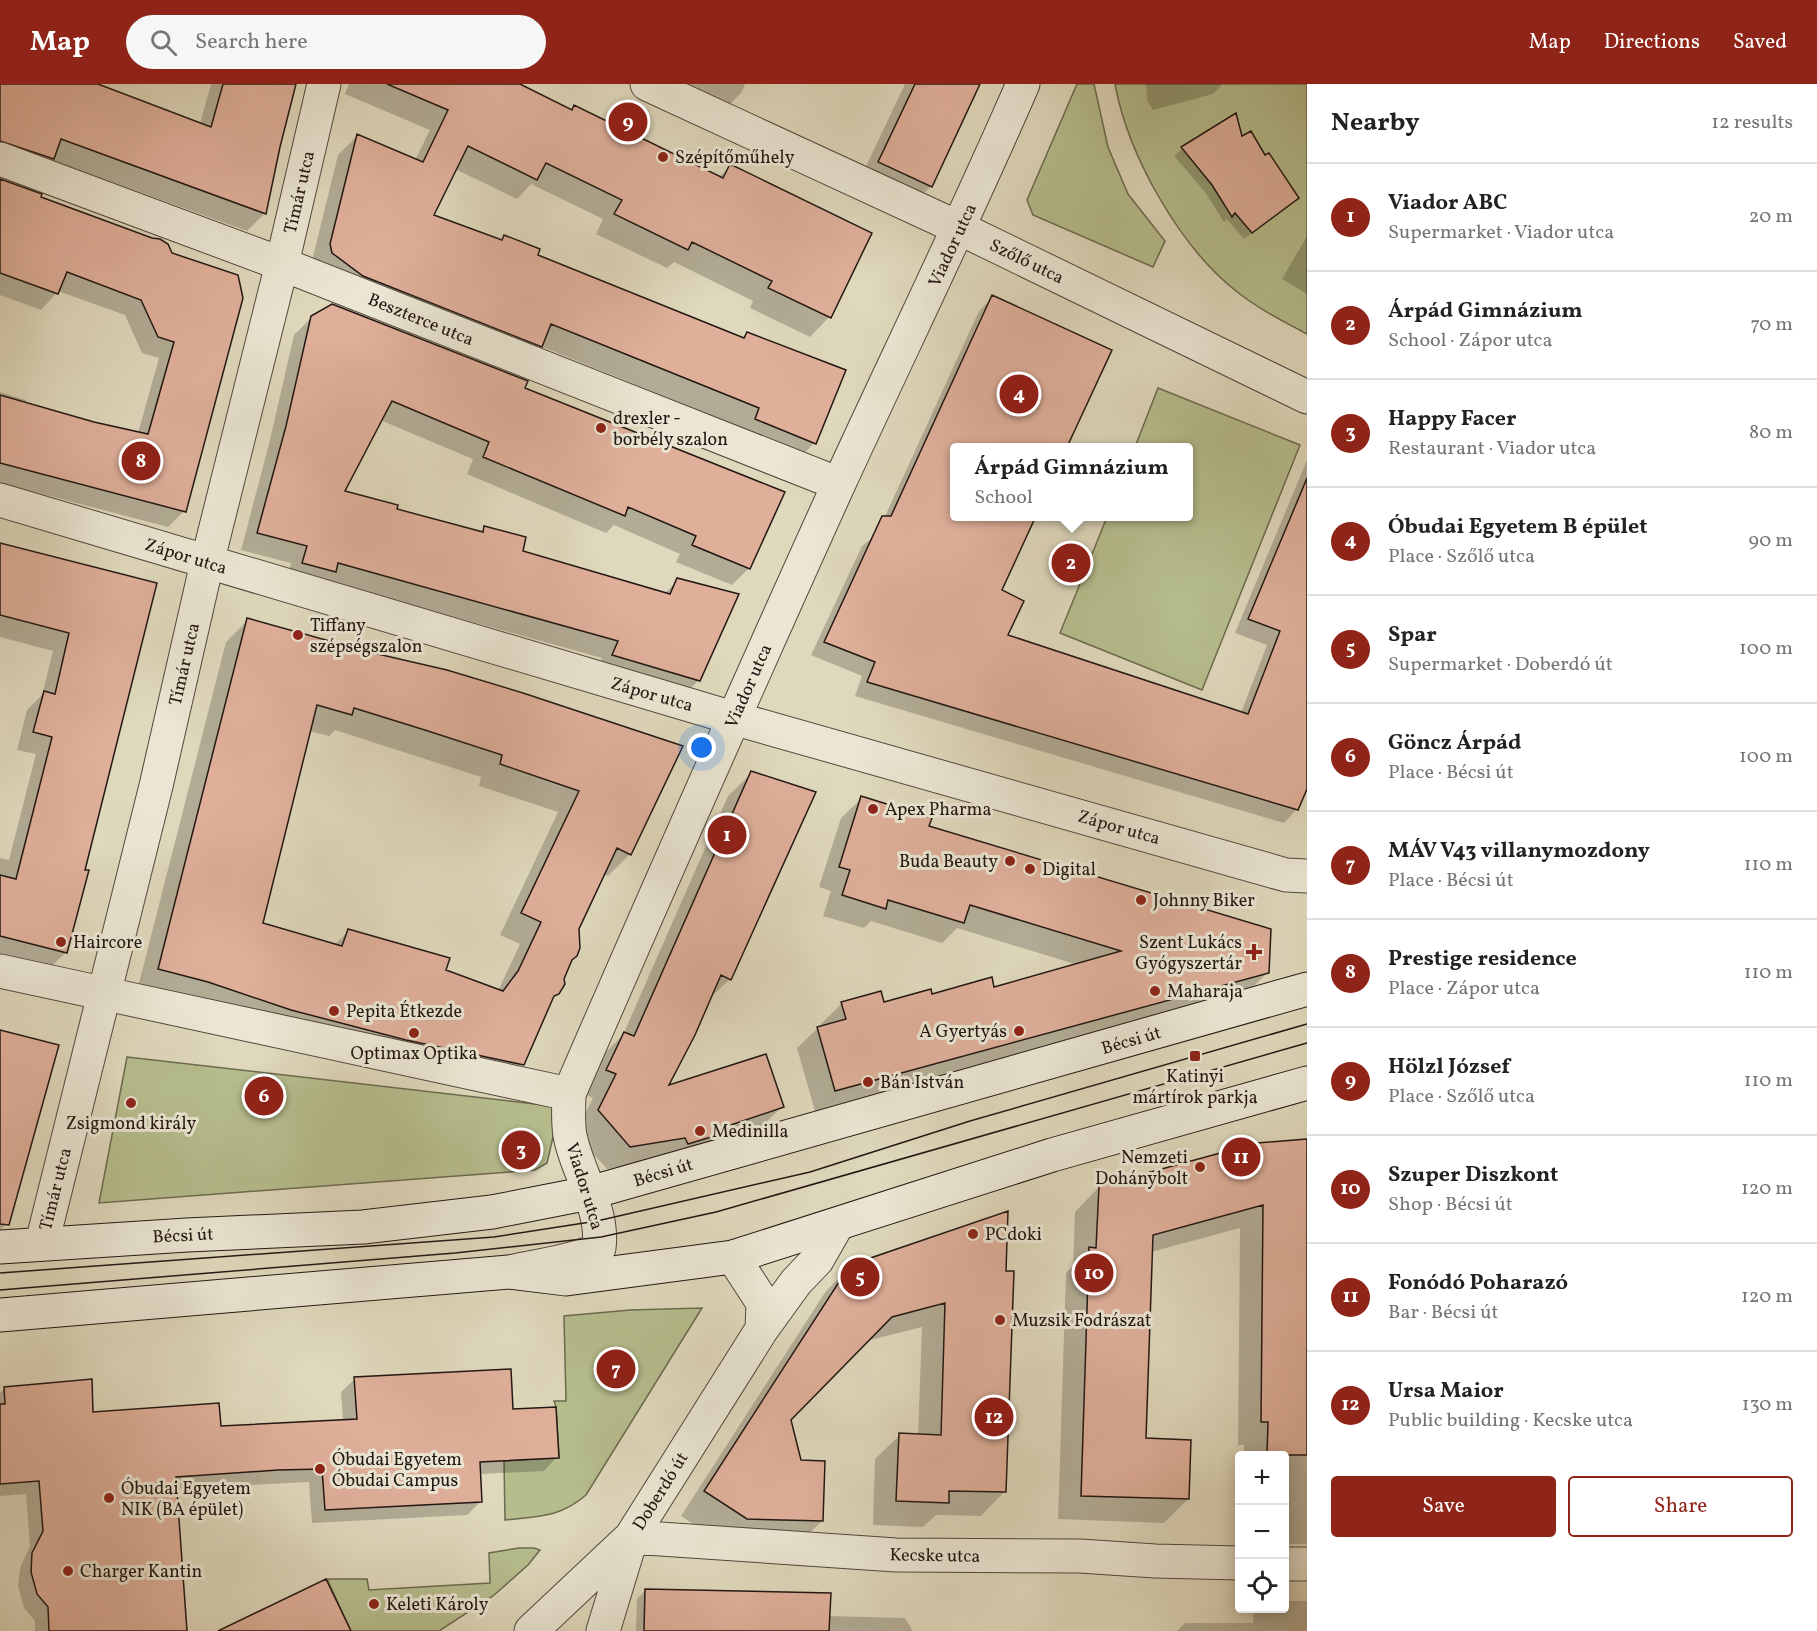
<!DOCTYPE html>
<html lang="en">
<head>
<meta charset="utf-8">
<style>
	:root { --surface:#fff; --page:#f6f6f6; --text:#222; --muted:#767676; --line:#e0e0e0; --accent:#8f2418 }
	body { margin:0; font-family:Vollkorn,serif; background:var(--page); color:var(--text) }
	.controls { position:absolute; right:18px; bottom:18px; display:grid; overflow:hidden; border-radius:6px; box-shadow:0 3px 15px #0003 }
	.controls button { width:54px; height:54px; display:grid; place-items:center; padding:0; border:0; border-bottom:2px solid var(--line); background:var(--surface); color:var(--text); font:30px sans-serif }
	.you { position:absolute; left:702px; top:664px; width:21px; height:21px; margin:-15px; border:4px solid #fff; border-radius:50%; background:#1a73e8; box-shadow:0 0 0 9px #1a73e833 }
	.badge { display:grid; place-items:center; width:39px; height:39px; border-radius:50%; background:var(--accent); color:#fff; font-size:20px; font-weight:700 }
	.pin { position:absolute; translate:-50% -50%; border:3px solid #fff; box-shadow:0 2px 6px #0006 }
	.popup { position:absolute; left:950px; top:359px; width:243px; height:78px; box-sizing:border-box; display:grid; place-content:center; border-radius:6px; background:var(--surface); filter:drop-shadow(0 2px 4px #0005); font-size:20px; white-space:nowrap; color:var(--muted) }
	.popup b { font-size:22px; color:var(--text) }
	.popup::after { content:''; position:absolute; left:50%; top:100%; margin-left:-12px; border:12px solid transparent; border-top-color:var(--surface) }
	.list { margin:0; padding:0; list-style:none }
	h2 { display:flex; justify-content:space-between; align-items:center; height:78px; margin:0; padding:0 24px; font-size:26px }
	h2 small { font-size:20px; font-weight:400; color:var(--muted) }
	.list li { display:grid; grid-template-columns:39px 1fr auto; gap:18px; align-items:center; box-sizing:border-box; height:108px; padding:0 24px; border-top:2px solid var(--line) }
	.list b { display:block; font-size:22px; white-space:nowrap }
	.list p { margin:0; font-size:20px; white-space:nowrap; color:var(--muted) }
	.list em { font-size:20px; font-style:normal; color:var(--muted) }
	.actions { display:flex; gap:12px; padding:18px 24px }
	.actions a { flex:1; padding:14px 0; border:2px solid var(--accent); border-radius:6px; text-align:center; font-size:21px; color:var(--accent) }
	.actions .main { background:var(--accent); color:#fff }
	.icon { flex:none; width:33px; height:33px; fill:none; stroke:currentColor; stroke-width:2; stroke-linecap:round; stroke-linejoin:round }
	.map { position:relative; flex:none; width:1307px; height:1547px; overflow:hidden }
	header { display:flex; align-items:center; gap:36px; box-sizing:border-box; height:84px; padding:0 30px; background:var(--accent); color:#fff }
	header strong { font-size:28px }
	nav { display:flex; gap:33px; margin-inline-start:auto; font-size:21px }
	.search { width:420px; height:54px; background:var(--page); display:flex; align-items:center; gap:15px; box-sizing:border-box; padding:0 21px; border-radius:33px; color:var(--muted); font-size:22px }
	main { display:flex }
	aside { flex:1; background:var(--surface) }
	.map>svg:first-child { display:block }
	.green { fill:#b6bd8d; stroke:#6c6a50; stroke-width:1.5 }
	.shadow { fill:#0003; fill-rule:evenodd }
	.building { fill:#dfaf9a; stroke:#231713; stroke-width:1.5; fill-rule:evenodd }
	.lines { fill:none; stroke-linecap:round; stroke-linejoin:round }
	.minor-casing { stroke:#52473d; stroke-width:35 }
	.secondary-casing { stroke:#231713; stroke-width:35 }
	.minor { stroke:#eae6d3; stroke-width:33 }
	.secondary { stroke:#eae6d3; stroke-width:33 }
	.tram { stroke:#231713; stroke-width:1.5 }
	.poi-dot { fill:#8f2418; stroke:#eae6d3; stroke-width:2 }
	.labels { text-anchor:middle; stroke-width:6; stroke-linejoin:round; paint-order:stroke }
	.poi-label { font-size:18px; fill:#231713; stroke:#eae6d3; text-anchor:start }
	.street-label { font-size:18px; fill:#231713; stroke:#eae6d3 }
</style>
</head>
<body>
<header>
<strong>Map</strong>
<div class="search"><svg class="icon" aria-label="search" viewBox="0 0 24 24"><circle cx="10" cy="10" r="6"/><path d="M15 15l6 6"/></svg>Search here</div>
<nav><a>Map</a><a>Directions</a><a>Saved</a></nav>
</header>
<main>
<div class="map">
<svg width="1307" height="1547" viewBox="0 0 1307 1547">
	<rect width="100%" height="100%" fill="#dfd8bc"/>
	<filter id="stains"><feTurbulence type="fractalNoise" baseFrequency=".00333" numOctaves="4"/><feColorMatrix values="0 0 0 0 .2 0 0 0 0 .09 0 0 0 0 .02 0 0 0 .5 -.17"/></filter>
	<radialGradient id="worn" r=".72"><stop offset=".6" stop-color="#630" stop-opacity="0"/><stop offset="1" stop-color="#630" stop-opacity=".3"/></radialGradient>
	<path class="green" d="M1077,0H1094L1108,63L1128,110L1165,157L1153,183L1033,131L1027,116Z
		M1115,0H1307V250C1283,237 1257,224 1236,207C1179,162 1128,71 1115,0Z
		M1158,304L1300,361L1202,606L1060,549L1107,433L1188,432V364L1135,363Z
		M127,973L518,1018L560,1023L547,1079L535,1086L99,1119Z
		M702,1224L586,1411C559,1434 539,1432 505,1436L504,1377L559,1373L556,1323L554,1317H566L564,1232L630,1226Z
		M519,1464H534L540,1466L528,1481L493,1512L439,1547H351L327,1495H367L369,1506L490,1499L489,1469Z"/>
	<path class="shadow" d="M0,0H92L200,40L211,0H294L265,129L247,147L51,76L34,92L2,80L10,60L0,57Z
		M349,0H509L571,27L574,23L719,93L731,82L870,149L829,233L810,253L750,224L753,217L674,178L667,184L596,150L603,135L531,100L517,115L455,85L432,132L500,157L504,153L536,172L743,255L748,250L814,359L795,379L736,355L741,343L540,262L521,281L311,181L338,71L357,52L415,76L430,46L345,10Z
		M658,0H745L741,9L721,29Z
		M905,0H979L931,102L910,123L858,99Z
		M1146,0H1221V2L1213,10L1153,26L1147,16Z
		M1235,31L1241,54L1289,121L1244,155L1227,135L1224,138L1205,108L1174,72L1182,65Z
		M0,105L39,114L171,170L184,427L168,443L0,399V308L26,316L25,320L138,349L159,274L142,269L125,231L58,207L41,226L0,211Z
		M1307,152V210L1282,195Z
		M993,213L1110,267L1066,364H954V432L1000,507L1005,552L1241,629L1267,561L1235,549L1307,376V701L1297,725L1284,739L855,612L862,592L811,571L862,462L877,450L979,227Z
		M312,233L523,304L749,484L732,501L676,478L680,470L614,441L606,449L467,390L473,375L380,336L343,408L395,426L479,449L485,444L521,468L664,510L678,496L737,511L698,597L681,614L596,588L602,574L325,497L286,496L291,479L241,466L269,360L294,251Z
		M0,461L156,500L84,787L66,868L48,886L0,874V774L9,776L36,670L17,666L27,626L42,611L53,567L0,553Z
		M248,536L523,610L630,770L608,792L603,789L577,844L571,876L558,909L550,917L523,980L501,1002L137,907L226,558ZM335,646L481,693L479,702L558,728L500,851L520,860L498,907L444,887L349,847L334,861L262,840L309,647L329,652Z
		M752,689L730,895L708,916L666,1004L782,1022L759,1046L662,1076L607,1085L575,1050L593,1014L583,1009L601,973L623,951L728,712Z
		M862,714L928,743L1268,888L1247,909L815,1027L797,964L818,944L822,943L821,940L842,919L883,920L931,911L993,904L1078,881L957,844L942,859L871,837L864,844L823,832L831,807L819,803L841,734Z
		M0,947L8,1138L0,1146Z
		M1307,1056V1460H1284V1372H1244V1361H1238L1240,1144L1151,1168L1145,1356L1188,1415L1164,1439L1058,1435L1066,1189L1073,1182L1075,1128L1099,1103Z
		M851,1182L1005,1189V1407L981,1432L936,1431L923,1443L873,1441L875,1375L900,1351H918L922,1243L866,1257L790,1335L800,1377L822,1437L797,1461L722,1459L681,1432L826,1207Z
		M355,1295L512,1327L557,1373L544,1387L479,1390L481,1417L467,1431L312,1439L309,1398L175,1405L186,1547H35V1537L24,1524L18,1502L20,1484L30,1462L26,1410L0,1412V1309L5,1304L92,1330L219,1343L343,1337L341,1308Z
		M646,1506L828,1532L905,1534L913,1547H636L637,1515Z
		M1284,1517H1307V1547H1177L1185,1539H1253L1254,1524H1284Z"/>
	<path class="building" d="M0,0H98L211,43L223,0H296L280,63L266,130L61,55L54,75L0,57Z
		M387,0H520L572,26L574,21L723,94L730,80L872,149L831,234L768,204L772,197L692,158L688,166L614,130L622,116L546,79L537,96L468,62L434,131L502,156L504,151L540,165L538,171L744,254L747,248L846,286L816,360L755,335L759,324L551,240L542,263L363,192L332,169L330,160L357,50L423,78L448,26Z
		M915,0H980L932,103L878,78Z
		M1236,29L1242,52L1251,47L1265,71L1269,69L1299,114L1252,149L1235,129L1232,133L1212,101L1181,63Z
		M0,95L42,110L41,113L152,154L160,155L168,160L172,169L238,191L243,214L186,428L0,379V311L94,338L148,350L174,258L158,253L141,216L67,188L58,210L0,189Z
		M992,211L1112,266L1067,363H954V432H1036L1002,506L1024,517L1008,551L1248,630L1280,547L1248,535L1307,394V705L1298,726L867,598L875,578L824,558L882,432H891Z
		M332,220L528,297L525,304L785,408L750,485L692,461L696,452L628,423L625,432L483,373L489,358L392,317L345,407L398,421L397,425L483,448L484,442L526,453L523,467L670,510L677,494L739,510L700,597L612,571L618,557L338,479L336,488L302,479L307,462L257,449L286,342L311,232Z
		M0,459L157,499L85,786H89L67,869L0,852V791L16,795L52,653L33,648L44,607L55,610L69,549L0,531Z
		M247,534L369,568L447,586L523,609L683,662L631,771L617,764L579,845L580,864L577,872L572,876L564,895L565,900L559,910L554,912L524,981L406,956L291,926L208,898L158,885ZM317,621L352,631L354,624L428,647L502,671L500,680L579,707L521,829L541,838L518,887L503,907L446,886L450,874L348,845L342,862L263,839Z
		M751,687L816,708L731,896L721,891L695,951L669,1001L766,970L784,1023L719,1045L721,1050L688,1060L685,1054L630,1063L598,1026L616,990L606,986L624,948L634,952Z
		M861,712L932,734L929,742L1271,845L1269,889L835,1007L817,943L846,935L841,918L881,907L884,918L931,905L932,910L992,893L994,903L1121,867L970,821L964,839L888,816L886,825L842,811L850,786L839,783Z
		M0,946L59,961L9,1141L0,1140Z
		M1307,1055V1371H1267L1268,1338H1261L1263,1121L1153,1151L1146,1354L1191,1356L1189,1415L1081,1412L1089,1163L1096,1164L1099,1102L1257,1059Z
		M1008,1127L1006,1187H1014L1006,1408L949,1407V1419L896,1417L899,1349L941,1351L945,1219L892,1233L791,1336L801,1376L825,1377L823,1437L747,1435L704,1407L850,1181Z
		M511,1285L513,1325L556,1323L559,1374L480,1378L482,1418L325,1426L322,1385L278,1386L176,1393L187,1547H49L48,1523L37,1510L31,1488L32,1469L43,1447L39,1397L0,1400V1320H5L4,1303L92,1295L93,1328L219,1319L221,1342L357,1335L354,1293Z
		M326,1495L351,1547H218Z
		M645,1505L831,1509L829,1547H644Z"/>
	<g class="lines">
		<defs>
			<path id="minor" d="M647,0L959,144L1307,313
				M0,75L282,180L839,400
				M0,416L733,634L1286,791L1307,792
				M0,887L569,1010
				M42,1159L156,702L207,479L282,180L324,0
				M733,1173L763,1219L762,1245
				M514,1187C536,1182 583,1176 599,1164C604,1127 579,1091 571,1056C567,1042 569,1024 569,1010C657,807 746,605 837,404C899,269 964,136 1023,0
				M631,1453L896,1471L1080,1472L1155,1477L1240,1479
				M1284,1480H1307
				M531,1547L631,1453L762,1245L796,1198L817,1176L837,1141
				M603,1547L631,1455"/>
			<path id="secondary" d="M0,1163L187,1151L363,1143L492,1128L589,1109L1307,905
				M0,1231L509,1188L566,1195L733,1173L1052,1071L1307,999"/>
		</defs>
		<use href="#minor" class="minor-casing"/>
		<use href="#secondary" class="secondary-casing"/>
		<use href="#minor" class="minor"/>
		<use href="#secondary" class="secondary"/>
		<path class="tram" d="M0,1189L494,1153L597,1137L810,1088L970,1037L1307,940
			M0,1206L455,1169L601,1153L716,1128L1307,959"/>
	</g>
	<g class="poi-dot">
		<circle cx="663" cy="73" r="6"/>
		<circle cx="601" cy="344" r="6"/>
		<circle cx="298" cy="551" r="6"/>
		<circle cx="873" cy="725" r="6"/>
		<circle cx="1010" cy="777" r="6"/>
		<circle cx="1030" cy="785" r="6"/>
		<circle cx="1141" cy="816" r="6"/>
		<circle cx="61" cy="858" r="6"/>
		<path d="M1251 859h6v6h6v6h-6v6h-6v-6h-6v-6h6z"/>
		<circle cx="1155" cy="907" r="6"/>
		<circle cx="334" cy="927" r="6"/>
		<circle cx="1019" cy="947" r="6"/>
		<circle cx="414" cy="949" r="6"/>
		<rect x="1189" y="966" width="12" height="12" rx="3"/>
		<circle cx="868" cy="998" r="6"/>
		<circle cx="131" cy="1019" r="6"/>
		<circle cx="700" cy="1047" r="6"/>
		<circle cx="1200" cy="1083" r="6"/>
		<circle cx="973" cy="1150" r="6"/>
		<circle cx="1000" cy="1236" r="6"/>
		<circle cx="320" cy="1385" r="6"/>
		<circle cx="109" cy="1414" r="6"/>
		<circle cx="68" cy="1487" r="6"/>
		<circle cx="374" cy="1520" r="6"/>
	</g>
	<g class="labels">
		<g class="poi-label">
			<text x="675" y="79">Szépítőműhely</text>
			<text x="613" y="340">drexler -<tspan x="613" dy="21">borbély szalon</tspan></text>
			<text x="310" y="547">Tiffany<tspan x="310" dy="21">szépségszalon</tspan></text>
			<text x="885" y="731">Apex Pharma</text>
			<text x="998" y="783" text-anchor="end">Buda Beauty</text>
			<text x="1042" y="791">Digital</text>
			<text x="1153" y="822">Johnny Biker</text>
			<text x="73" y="864">Haircore</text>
			<text x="1242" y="864" text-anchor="end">Szent Lukács<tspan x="1242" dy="21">Gyógyszertár</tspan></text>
			<text x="1167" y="913">Maharaja</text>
			<text x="346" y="933">Pepita Étkezde</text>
			<text x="1007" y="953" text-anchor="end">A Gyertyás</text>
			<text x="414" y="975" text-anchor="middle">Optimax Optika</text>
			<text x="1195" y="998" text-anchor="middle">Katinyi<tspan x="1195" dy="21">mártírok parkja</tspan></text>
			<text x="880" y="1004">Bán István</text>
			<text x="131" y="1045" text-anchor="middle">Zsigmond király</text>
			<text x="712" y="1053">Medinilla</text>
			<text x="1188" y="1079" text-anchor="end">Nemzeti<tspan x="1188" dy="21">Dohánybolt</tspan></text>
			<text x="985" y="1156">PCdoki</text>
			<text x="1012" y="1242">Muzsik Fodrászat</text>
			<text x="332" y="1381">Óbudai Egyetem<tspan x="332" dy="21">Óbudai Campus</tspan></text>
			<text x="121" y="1410">Óbudai Egyetem<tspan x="121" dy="21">NIK (BA épület)</tspan></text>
			<text x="80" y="1493">Charger Kantin</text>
			<text x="386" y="1526">Keleti Károly</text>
		</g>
		<g class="street-label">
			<text transform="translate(299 108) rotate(-77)" y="6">Tímár utca</text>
			<text transform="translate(952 161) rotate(-65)" y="6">Viador utca</text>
			<text transform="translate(1027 177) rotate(26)" y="6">Szőlő utca</text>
			<text transform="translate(421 235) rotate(22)" y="6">Beszterce utca</text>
			<text transform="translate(186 472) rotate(17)" y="6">Zápor utca</text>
			<text transform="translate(184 580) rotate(-77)" y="6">Tímár utca</text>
			<text transform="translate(748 602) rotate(-66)" y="6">Viador utca</text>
			<text transform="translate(652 610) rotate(16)" y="6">Zápor utca</text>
			<text transform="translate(1119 743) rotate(16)" y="6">Zápor utca</text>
			<text transform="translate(1131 956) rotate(-16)" y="6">Bécsi út</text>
			<text transform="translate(663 1088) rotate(-17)" y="6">Bécsi út</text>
			<text transform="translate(585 1102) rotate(73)" y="6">Viador utca</text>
			<text transform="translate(55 1105) rotate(-76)" y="6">Tímár utca</text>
			<text transform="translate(183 1151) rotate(-3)" y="6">Bécsi út</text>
			<text transform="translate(660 1407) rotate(-58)" y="6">Doberdó út</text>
			<text transform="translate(935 1471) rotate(1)" y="6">Kecske utca</text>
		</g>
	</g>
	<rect width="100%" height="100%" filter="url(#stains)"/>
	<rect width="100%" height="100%" fill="url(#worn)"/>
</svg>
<div class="controls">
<button>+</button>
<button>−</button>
<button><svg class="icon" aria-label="locate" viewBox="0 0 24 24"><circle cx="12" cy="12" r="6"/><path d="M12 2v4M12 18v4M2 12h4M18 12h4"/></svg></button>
</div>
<div class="you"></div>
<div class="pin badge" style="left:727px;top:751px">1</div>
<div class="pin badge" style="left:1071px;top:479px">2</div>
<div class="popup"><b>Árpád Gimnázium</b>School</div>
<div class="pin badge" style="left:521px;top:1066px">3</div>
<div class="pin badge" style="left:1019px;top:310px">4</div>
<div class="pin badge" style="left:860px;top:1193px">5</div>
<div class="pin badge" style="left:264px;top:1012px">6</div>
<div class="pin badge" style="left:616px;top:1285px">7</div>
<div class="pin badge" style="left:141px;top:377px">8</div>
<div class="pin badge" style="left:628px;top:38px">9</div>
<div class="pin badge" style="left:1094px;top:1189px">10</div>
<div class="pin badge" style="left:1241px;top:1073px">11</div>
<div class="pin badge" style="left:994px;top:1333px">12</div>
</div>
<aside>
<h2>Nearby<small>12 results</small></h2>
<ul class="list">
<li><span class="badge">1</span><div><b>Viador ABC</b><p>Supermarket · Viador utca</p></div><em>20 m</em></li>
<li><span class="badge">2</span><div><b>Árpád Gimnázium</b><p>School · Zápor utca</p></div><em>70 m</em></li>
<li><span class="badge">3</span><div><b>Happy Facer</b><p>Restaurant · Viador utca</p></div><em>80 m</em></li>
<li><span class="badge">4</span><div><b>Óbudai Egyetem B épület</b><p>Place · Szőlő utca</p></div><em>90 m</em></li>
<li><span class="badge">5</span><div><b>Spar</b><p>Supermarket · Doberdó út</p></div><em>100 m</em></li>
<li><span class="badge">6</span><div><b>Göncz Árpád</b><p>Place · Bécsi út</p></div><em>100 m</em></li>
<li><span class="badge">7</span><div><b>MÁV V43 villanymozdony</b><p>Place · Bécsi út</p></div><em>110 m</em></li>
<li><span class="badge">8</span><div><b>Prestige residence</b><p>Place · Zápor utca</p></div><em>110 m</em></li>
<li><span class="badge">9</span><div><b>Hölzl József</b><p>Place · Szőlő utca</p></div><em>110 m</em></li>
<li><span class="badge">10</span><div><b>Szuper Diszkont</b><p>Shop · Bécsi út</p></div><em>120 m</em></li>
<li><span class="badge">11</span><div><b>Fonódó Poharazó</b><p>Bar · Bécsi út</p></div><em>120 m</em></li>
<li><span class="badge">12</span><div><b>Ursa Maior</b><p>Public building · Kecske utca</p></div><em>130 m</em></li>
</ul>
<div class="actions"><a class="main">Save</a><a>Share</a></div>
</aside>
</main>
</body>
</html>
